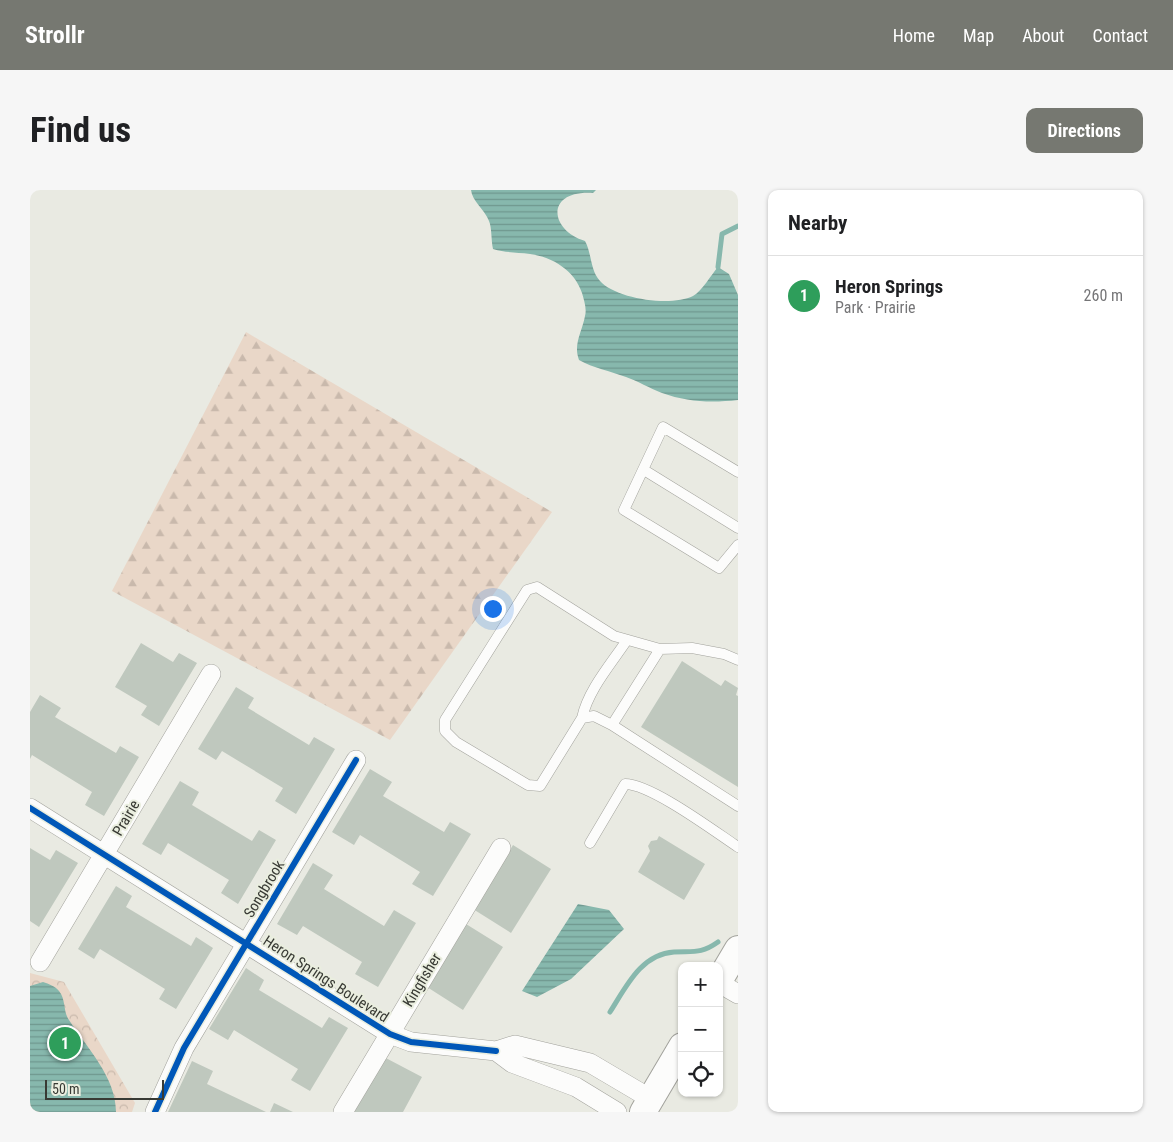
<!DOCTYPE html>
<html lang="en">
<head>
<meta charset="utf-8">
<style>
	:root { --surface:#fff; --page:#f6f6f6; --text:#202124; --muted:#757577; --line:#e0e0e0; --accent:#767871 }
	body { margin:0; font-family:"Roboto Condensed",sans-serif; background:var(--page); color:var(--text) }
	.controls { position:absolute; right:15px; bottom:15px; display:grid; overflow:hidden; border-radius:10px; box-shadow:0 1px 4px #0004 }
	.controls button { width:45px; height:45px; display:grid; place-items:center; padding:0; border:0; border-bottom:1px solid var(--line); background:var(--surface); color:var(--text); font:25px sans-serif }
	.scale { position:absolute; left:15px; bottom:12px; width:119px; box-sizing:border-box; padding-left:5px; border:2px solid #383a34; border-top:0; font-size:14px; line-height:18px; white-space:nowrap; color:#383a34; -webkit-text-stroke:4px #eaeedf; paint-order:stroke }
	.you { position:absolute; left:462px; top:418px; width:18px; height:18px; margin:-12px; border:4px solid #fff; border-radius:50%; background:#1a73e8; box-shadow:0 0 0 8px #1a73e833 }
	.badge { display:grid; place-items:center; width:32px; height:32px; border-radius:50%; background:var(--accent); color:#fff; font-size:16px; font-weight:700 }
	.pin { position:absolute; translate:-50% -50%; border:2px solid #fff; box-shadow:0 1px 5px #0006 }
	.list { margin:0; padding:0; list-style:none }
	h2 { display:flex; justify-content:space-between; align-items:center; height:65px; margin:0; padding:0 20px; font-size:21px }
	h2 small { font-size:16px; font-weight:400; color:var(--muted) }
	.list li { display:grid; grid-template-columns:32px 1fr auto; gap:15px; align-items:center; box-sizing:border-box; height:80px; padding:0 20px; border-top:1px solid var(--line) }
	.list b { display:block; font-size:19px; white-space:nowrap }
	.list p { margin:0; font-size:16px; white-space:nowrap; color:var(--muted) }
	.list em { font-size:16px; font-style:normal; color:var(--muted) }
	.icon { flex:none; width:28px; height:28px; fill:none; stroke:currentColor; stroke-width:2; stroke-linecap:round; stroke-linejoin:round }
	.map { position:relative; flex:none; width:708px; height:922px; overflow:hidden; border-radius:10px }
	header { display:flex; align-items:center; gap:30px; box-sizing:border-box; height:70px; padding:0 25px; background:var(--accent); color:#fff }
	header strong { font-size:24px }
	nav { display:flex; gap:28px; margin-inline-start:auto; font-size:18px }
	.intro { display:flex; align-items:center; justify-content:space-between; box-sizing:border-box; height:120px; padding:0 30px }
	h1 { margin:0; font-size:35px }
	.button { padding:12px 22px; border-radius:10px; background:var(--accent); color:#fff; font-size:18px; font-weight:700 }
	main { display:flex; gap:30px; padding:0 30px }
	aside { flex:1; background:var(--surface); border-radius:10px; box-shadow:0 1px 4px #0004 }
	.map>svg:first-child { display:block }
	.forest { fill:url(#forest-firs) }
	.park { fill:url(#park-crowns) }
	.water { fill:url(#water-rules) }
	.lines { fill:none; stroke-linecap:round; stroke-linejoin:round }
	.stream { stroke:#87b8ad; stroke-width:5 }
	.building { fill:#bfc8be }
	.service-casing { stroke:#a2a29c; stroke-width:11 }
	.minor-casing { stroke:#a2a29c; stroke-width:20 }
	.secondary-casing { stroke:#a2a29c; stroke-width:28 }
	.service { stroke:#fcfcfb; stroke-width:10 }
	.minor { stroke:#fcfcfb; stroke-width:19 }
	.secondary { stroke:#fcfcfb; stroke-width:26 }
	.cycleway-casing { stroke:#eaeedf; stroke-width:9 }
	.cycleway { stroke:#0057b8; stroke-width:6 }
	.labels { text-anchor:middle; stroke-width:4; stroke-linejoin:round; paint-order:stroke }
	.street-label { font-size:15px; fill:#383a34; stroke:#eaeedf }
</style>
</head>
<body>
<header>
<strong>Strollr</strong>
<nav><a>Home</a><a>Map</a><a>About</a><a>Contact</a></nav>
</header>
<div class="intro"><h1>Find us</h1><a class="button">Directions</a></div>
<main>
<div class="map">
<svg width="708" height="922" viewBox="0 0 708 922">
	<defs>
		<pattern id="forest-firs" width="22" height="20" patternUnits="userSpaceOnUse" patternTransform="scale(1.25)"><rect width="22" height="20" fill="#e9d7c8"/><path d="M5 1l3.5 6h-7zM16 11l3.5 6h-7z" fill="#c9b9ac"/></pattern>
		<pattern id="park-crowns" width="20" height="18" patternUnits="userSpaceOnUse" patternTransform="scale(1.25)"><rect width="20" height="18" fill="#e9d7c8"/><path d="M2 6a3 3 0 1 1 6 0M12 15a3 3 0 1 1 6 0" fill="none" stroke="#c9b9ac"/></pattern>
		<pattern id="water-rules" width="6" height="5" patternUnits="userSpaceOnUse" patternTransform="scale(1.25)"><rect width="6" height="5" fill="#87b8ad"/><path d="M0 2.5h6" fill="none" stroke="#6f978e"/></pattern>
	</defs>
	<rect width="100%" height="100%" fill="#e9eae2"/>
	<path class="forest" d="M216,142L522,322L360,550L82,401Z"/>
	<path class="park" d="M0,783L34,792L105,913L102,922H0Z"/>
	<path class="water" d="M441,0H566L563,3C515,0 519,40 555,51C562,64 560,80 570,91C586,109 641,117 663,106C672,101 681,85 688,77L699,84L708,105V210C681,213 657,212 632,203C619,198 608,191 596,187C580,181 563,178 549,170C543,154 552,142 555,126C557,119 554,110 552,103C545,81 523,67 500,64C487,62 476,63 463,59C461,50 462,38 459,31C455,20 442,11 441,0Z
		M548,714L579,720L594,739L541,789L507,807L492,801Z
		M13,792C19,794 25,796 29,801C36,809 33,822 39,830C57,858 86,887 86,922H0V796Z"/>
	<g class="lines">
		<path class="stream" d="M688,77L692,44L708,36
			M580,822C596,797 611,764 644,762C664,761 671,764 688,752"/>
	</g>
	<path class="building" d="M111,453L143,472L149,463L167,473L129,536L111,525L117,516L85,497Z
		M652,471L691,496L695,490L708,498L706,505L708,506V597L611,537Z
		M206,497L224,508L218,518L279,555L284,547L305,559L266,624L245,611L253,598L192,561L186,570L168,559Z
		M10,505L31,518L25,527L86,563L90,556L109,567L74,626L55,615L62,602L2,565L0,569V522Z
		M340,579L362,592L353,606L414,642L420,632L441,644L403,706L382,694L390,682L330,645L324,655L302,642Z
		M150,591L169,602L162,615L222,651L229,640L246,650L208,714L191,703L199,690L138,653L131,665L112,654Z
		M629,646L675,674L654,710L608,682L620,661L618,656L621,651L627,650Z
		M483,655L521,679L481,743L443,719Z
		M0,658L20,670L26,660L48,673L9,737L0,731Z
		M283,673L303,685L294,699L354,736L364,720L386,733L348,797L325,784L332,772L273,736L267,745L247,734Z
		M86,696L102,706L96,717L161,756L166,747L183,758L146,819L129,809L135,799L70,759L64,769L48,759Z
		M436,734L473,757L433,820L397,797Z
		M216,778L234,790L229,800L292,838L299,827L318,838L280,901L261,890L268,879L204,840L198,850L179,839Z
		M352,866L392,887L373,922H322Z
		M162,871L183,881L177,894L236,922H138Z
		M244,913L263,922H240Z"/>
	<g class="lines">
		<defs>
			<path id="service" d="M614,280L708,338
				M708,282L633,237L594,320L689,378L708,355
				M708,470L694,464L662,458L630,459L584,446L507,397L497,400L415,530V541L426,552L498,595L510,596L552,528L564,526L582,535L708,616
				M552,528C558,500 581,474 597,450
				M582,535L630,459
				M560,653L595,594C621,594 684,641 708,657"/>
			<path id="minor" d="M0,618L360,844L381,852L466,861
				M10,772L181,484
				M689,793L708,804
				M125,922L154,858L326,570
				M313,922L471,658
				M587,922L546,897L482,873L466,861L485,855L560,873L621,909"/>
			<path id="secondary" d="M689,791L708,759
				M613,922L652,856"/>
		</defs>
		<use href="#service" class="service-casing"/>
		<use href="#minor" class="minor-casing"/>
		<use href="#secondary" class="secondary-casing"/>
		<use href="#service" class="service"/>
		<use href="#minor" class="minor"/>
		<use href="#secondary" class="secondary"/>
		<defs>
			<path id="cycleway" d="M0,618L360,844L381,852L466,861
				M125,922L154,858L326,570"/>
		</defs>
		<use href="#cycleway" class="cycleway-casing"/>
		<use href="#cycleway" class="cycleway"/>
	</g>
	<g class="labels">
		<g class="street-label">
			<text transform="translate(96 628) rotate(-60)" y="5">Prairie</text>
			<text transform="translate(234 699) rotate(-59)" y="5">Songbrook</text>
			<text transform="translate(296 789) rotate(33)" y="5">Heron Springs Boulevard</text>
			<text transform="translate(392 790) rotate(-59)" y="5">Kingfisher</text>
		</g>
	</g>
</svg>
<div class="controls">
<button>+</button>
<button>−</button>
<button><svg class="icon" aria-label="locate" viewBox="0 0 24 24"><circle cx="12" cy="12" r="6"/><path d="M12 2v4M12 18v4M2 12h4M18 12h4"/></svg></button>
</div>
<div class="scale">50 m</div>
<div class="you"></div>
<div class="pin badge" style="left:35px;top:853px;background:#2e9e5b">1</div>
</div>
<aside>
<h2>Nearby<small></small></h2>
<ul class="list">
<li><span class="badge" style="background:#2e9e5b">1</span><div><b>Heron Springs</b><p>Park · Prairie</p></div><em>260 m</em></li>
</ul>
</aside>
</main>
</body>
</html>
